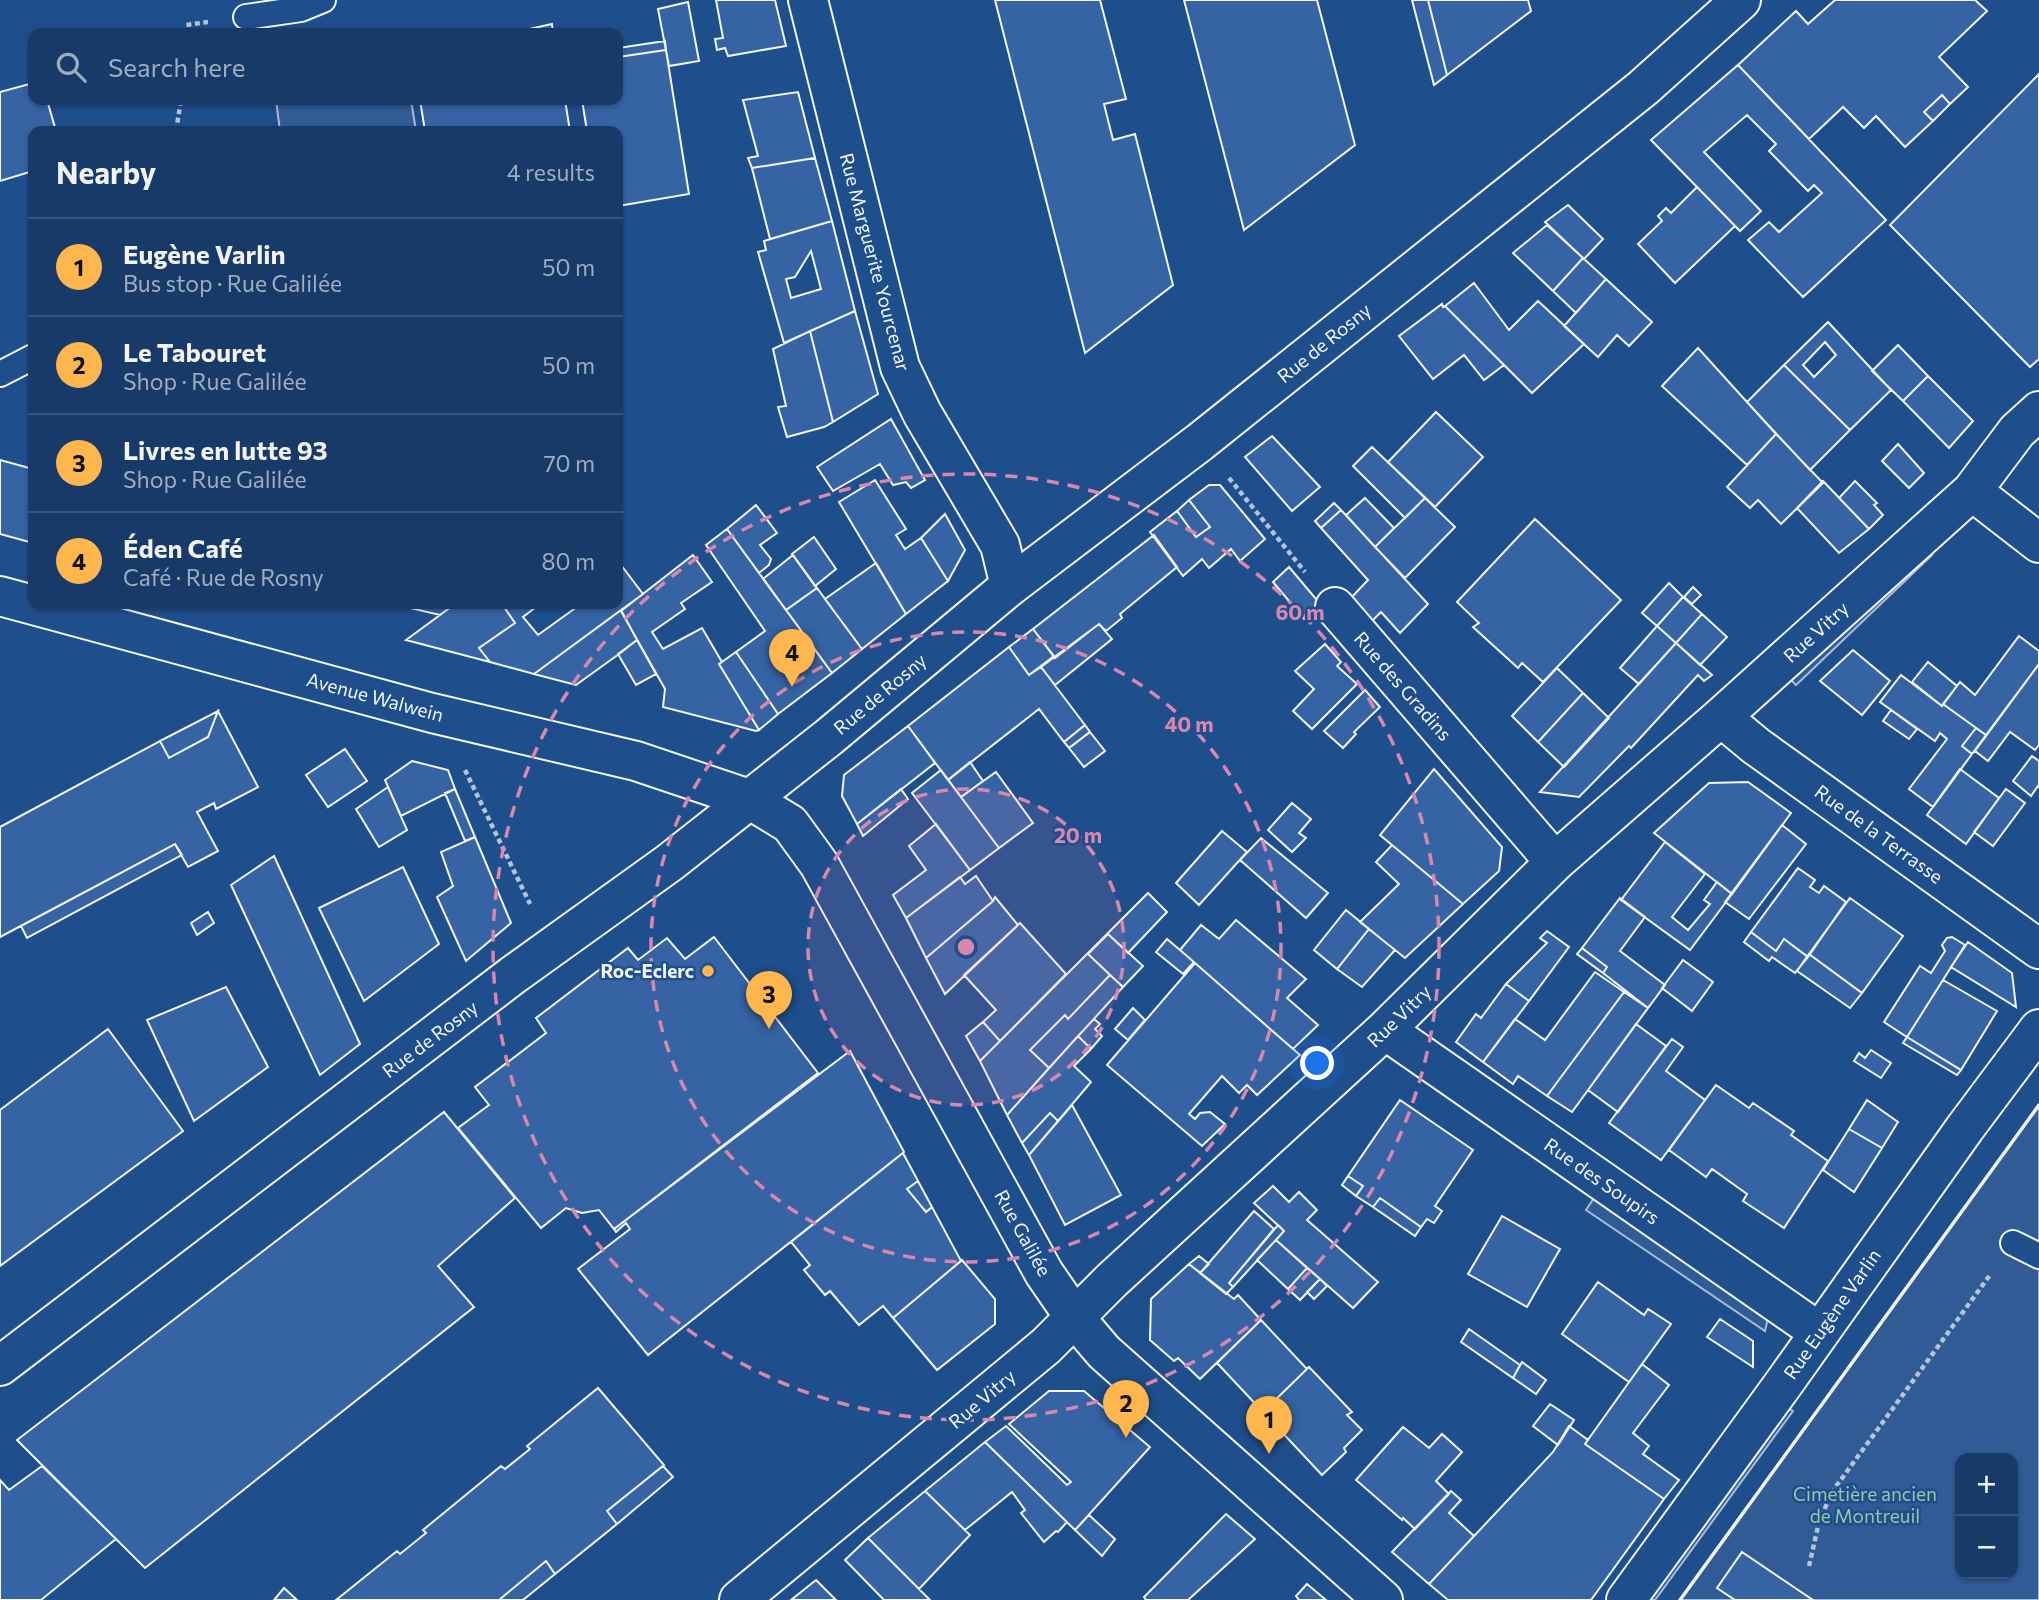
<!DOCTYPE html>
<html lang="en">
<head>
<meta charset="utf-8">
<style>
	:root { --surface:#173a69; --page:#244571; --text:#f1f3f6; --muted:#9eadc0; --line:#36547d; --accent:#ffb74d }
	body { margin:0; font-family:Commissioner,sans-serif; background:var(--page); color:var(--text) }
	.controls { position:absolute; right:21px; bottom:21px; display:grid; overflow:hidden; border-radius:14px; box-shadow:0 2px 5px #0004 }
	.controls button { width:63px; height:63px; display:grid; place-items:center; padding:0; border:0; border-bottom:2px solid var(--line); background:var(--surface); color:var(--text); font:35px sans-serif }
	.you { position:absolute; left:1318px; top:1064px; width:24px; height:24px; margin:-18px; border:5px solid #fff; border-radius:50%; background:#1a73e8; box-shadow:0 0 0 10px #1a73e833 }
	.badge { display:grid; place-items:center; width:46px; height:46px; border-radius:50%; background:var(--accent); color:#111; font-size:23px; font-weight:700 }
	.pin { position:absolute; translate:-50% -58px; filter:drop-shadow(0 2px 4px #0008) }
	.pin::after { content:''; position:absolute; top:37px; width:24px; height:21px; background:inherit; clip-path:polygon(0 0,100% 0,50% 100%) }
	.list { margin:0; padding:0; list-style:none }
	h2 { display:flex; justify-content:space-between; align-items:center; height:91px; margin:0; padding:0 28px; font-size:30px }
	h2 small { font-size:23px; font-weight:400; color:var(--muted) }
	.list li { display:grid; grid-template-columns:46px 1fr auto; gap:21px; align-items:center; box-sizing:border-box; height:98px; padding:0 28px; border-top:2px solid var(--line) }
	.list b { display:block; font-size:26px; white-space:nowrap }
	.list p { margin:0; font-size:23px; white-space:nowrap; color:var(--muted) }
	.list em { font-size:23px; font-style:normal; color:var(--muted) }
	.icon { flex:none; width:38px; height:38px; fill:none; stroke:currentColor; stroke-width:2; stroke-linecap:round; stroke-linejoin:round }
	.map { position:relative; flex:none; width:2039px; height:1600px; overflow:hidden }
	.search { position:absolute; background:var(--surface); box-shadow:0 2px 5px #0004; left:28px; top:28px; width:595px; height:77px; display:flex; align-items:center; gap:18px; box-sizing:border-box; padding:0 24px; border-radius:14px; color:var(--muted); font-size:26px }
	.panel { position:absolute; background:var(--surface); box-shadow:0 2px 5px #0004; left:28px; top:126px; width:595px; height:483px; border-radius:14px }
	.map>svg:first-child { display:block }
	.built { fill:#305b95; stroke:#a8bbd7; stroke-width:2; fill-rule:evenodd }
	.building { fill:#3563a3; stroke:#f2f6ff; stroke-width:2; fill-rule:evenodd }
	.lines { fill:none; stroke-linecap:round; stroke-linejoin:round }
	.lane-casing { stroke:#f2f6ff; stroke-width:28 }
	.street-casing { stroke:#f2f6ff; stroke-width:42 }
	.secondary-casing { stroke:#f2f6ff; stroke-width:42 }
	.path { stroke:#b3c4dc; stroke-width:4.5; stroke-dasharray:5 3.5; stroke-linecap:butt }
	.lane { stroke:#1f4e8c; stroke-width:24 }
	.street { stroke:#1f4e8c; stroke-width:38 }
	.secondary { stroke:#1f4e8c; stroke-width:38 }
	.wall { stroke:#f2f6ff; stroke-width:3.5 }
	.ring { fill:none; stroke:#da87ad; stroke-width:3.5; stroke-dasharray:12 9 }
	.poi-dot { fill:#ffb74d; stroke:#1f4e8c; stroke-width:2.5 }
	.labels { text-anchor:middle; stroke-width:5; stroke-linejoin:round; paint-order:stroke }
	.street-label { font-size:19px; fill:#f2f6ff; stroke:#1f4e8c }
	.poi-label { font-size:19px; font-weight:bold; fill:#f2f6ff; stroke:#1f4e8c; text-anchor:end }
	.park-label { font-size:19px; fill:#97c8a6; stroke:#1f4e8c }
	.centre { fill:#da87ad; stroke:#1f4e8c; stroke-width:3.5 }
	.ring-label { font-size:21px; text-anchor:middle; font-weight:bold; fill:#da87ad; stroke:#1f4e8c; stroke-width:5; stroke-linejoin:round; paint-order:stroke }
</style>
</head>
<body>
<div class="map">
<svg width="2039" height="1600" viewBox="0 0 2039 1600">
	<rect width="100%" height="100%" fill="#1f4e8c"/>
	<path class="built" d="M276,100H411L416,131H280Z
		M1922,547L1932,555L1796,685L1786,675Z
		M2039,1105V1600H1680ZM1960,1458H2013V1574H1960Z
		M1594,1198L1769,1314L1765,1331L1586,1210Z
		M1781,1403L1793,1411L1655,1600H1639Z"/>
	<path class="building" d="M716,0H775L786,46L728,56L725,48L717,50L715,39L723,38Z
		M995,0H1100L1126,99L1104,104L1113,140L1135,134L1173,285L1085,353Z
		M1184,0H1317L1355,145L1244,230Z
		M1412,0H1428L1447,75L1434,85Z
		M1428,0H1528L1531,11L1447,75Z
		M1835,0H1975L1987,11L1939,57L1968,87L1950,104L1942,95L1924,112L1933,121L1905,147L1876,116L1864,128L1843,107L1809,139L1738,65L1796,11L1808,24Z
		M688,2L699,61L669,66L658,9Z
		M552,24L553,33H511Z
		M665,41L666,50L618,57V48Z
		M666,50L689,194L618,206V131H587L582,100H618V57Z
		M1738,65L1886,220L1803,297L1748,240L1769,222L1779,232L1822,193L1814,185L1808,191L1769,151L1776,144L1747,115L1704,152L1761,211L1740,231L1651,140Z
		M2039,74V359L2030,367L1890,225Z
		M33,83V100H47L56,131H33V171L0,181V92Z
		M798,92L815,158L752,168L748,158L758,156L743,100Z
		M1942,95L1950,104L1933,121L1924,112Z
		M420,100H565L570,131H425Z
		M815,158L832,221L770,239L752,168Z
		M1697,187L1735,226L1675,283L1638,244L1662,221L1658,216L1666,208L1671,213Z
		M1568,205L1603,239L1584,259L1545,222Z
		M832,221L855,311L784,343L758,252L766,250L764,241ZM811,251L821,289L791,298L786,279L795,277Z
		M1547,225L1583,258L1553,291L1513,253Z
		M1583,258L1606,279L1576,313L1553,291Z
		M1606,279L1652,322L1629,346L1617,335L1598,357L1564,326Z
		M1474,283L1509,330L1538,301L1584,344L1532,393L1445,306Z
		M1442,304L1443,307L1445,306L1504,365L1484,380L1464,355L1433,379L1399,336Z
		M855,311L878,394L833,422L810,331Z
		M1828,322L1891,390L1850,430L1784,365ZM1825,342L1836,355L1814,377L1803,365Z
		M810,331L833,422L824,427L787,437L778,407L786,406L773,349Z
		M1898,345L1928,376L1903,401L1872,371Z
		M1698,348L1776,434L1747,465L1662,386Z
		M1784,365L1850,430L1810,470L1747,402Z
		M1928,376L1973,421L1949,448L1903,401Z
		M1436,412L1483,457L1435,507L1388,462Z
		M891,419L925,480L911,488L906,482L893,485L880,464L833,491L817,467Z
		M1776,434L1823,483L1781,524L1758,500L1750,508L1727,487Z
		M1272,436L1320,487L1292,511L1245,457Z
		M1898,444L1924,473L1909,488L1882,461Z
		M1372,447L1425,498L1405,518L1353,466Z
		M0,460L33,469V543L0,534Z
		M875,480L906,529L896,535L905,549L921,538L948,581L906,614L839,502Z
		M1823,481L1869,529L1839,553L1797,508Z
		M1855,481L1877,503L1874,505L1883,515L1869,529L1839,498Z
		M1209,485H1220L1265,539L1240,561L1231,549L1209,568L1202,559L1183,576L1150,532L1177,511L1196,537L1210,527L1189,500Z
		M1365,498L1394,528L1375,547L1346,515Z
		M1425,498L1455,527L1405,578L1375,547Z
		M1189,500L1210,527L1196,537L1177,511Z
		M1334,503L1341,510L1321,528L1315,521Z
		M756,505L777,533L760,545L771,559L769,565L759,573L727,529Z
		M1341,510L1428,604L1400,633L1381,612L1365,628L1350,599L1368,580L1321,528Z
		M945,514L965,550L948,581L921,538Z
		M1535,519L1621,600L1543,682L1522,663L1518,668L1473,627L1479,623L1457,602Z
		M727,529L832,673L778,714L736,652L765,631L706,545Z
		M1154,535L1177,567L1120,614L1122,618L1106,631L1099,624L1055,658L1033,629Z
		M814,537L836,569L815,586L792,554Z
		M693,555L712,582L681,603L685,609L652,632L663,649L702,628L722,662L719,664L759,730L756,731L663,707L665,689L621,611Z
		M793,555L817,588L786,610L763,579Z
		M618,561L643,594L534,674L490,662L479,648L515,623L502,604H540L523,617L538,635L581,604H618Z
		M876,563L906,614L862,649L825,599Z
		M1289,567L1322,606L1304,619L1273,582Z
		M1669,583L1683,597L1657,626L1642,613Z
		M1693,587L1701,595L1692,604L1684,597Z
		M817,588L862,649L832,673L786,610Z
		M1683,597L1702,614L1676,643L1657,626Z
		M393,604H455L440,615Z
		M455,604H502L515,623L479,648L490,662L406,640Z
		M621,610L637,640L619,654L576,685L534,674Z
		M1702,614L1727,637L1700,665L1676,643Z
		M1099,624L1112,639L1055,685L1041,667Z
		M1657,626L1676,643L1639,684L1620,668Z
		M1033,629L1054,656L1029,675L1009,647Z
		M2019,636L2039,651V664L1986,735L1943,704L1960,682L1975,695Z
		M637,640L656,674L636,685L618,654Z
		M1676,643L1712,675L1704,681L1698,675L1631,748L1629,746L1579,797L1540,792Z
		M1325,644L1341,662L1337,666L1357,684L1312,729L1293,711L1314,689L1295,671Z
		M1009,647L1029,675L1041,667L1085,725L1064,742L1039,709L948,780L908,726Z
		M1853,650L1890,681L1862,715L1820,681Z
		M736,652L778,714L759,730L719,664Z
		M1928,662L1957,686L1942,706L1912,682Z
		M2039,664V745L2035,750L2010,732L1988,761L1975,751Z
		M1557,668L1583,693L1538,742L1512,716Z
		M1901,675L1942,706L1943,704L1976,728L1962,746L1972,754L1933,807L1909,789L1947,739L1940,733L1935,741L1880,702Z
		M1365,690L1380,707L1354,732L1356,734L1343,748L1324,731Z
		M1583,693L1609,718L1564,767L1538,742Z
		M1891,710L1917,729L1909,739L1883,721Z
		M218,711L208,737L169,758L160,741Z
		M218,711L258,787L216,809L214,803L197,812L218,851L188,867L175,844L0,937V827L160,741L169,758L208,737Z
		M1085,725L1090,732L1069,748L1064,742Z
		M908,726L935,763L857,824L842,796L844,775Z
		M1976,728L1986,735L1972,754L1962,746Z
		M1090,732L1105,751L1084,767L1069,748Z
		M345,749L367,781L328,807L306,775Z
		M2032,756L2039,761V787L2038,786L2031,796L2013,781Z
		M412,761L448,770L455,789L401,816L385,780Z
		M970,762L983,781L961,797L948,780Z
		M1434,769L1502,847L1499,871L1463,904L1380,835Z
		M1960,769L1999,798L1966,844L1927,815Z
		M941,770L999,848L970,870L912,793Z
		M996,772L1033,823L999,848L961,797Z
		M1748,782L1791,813L1732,894L1654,833L1709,783Z
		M388,787L407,830L379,847L356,809Z
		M455,789L475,837L465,841L445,793Z
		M901,789L908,799L863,836L857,824Z
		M2006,789L2025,803L1993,846L1974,832Z
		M1292,803L1311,819L1299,833L1306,838L1292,852L1268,830Z
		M936,824L970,870L906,918L893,895L926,870L909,846Z
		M1782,825L1806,844L1749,919L1725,902Z
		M1222,831L1247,852L1199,905L1176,883Z
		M475,837L511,923L466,961L437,897L453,886L441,852Z
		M1261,838L1328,893L1306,918L1240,860Z
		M1665,842L1705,874L1672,917L1688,930L1710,904L1704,900L1717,882L1732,894L1690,950L1621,900Z
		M175,844L182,855L27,938L21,926Z
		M1392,845L1463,904L1405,958L1360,922L1399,884L1376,862Z
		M274,856L360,1044L320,1075L231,885Z
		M403,867L439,944L364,1001L319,908Z
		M1798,868L1815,880L1810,887L1819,893L1824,886L1846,902L1808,957L1784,939L1776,951L1751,932Z
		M976,876L993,901L926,958L906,918L960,877L965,884Z
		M1148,893L1167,912L1128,953L1108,934L1088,954L1110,975L1068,1019L1065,1015L1030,1050L1049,1068L1007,1115L980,1061Z
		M995,897L1018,925L945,994L926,958L993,901Z
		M1620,898L1645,917L1620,951L1665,985L1648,1008L1603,973L1607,967L1582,948Z
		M1850,898L1903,936L1862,993L1809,954Z
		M1346,910L1369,929L1337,969L1314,950Z
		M208,912L214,923L197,935L191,923Z
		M1236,920L1306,979L1287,998L1318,1025L1293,1049L1180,950L1201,925L1219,939Z
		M1020,923L1066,974L1000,1041L983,1022L996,1010L964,975Z
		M1369,929L1395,950L1362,987L1337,969Z
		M1547,931L1569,947L1529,1001L1506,984L1547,943L1540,938Z
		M1751,932L1776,951L1784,939L1808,957L1795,973L1772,957L1769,961L1744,942Z
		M1108,934L1143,966L1123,987L1088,954Z
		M714,937L818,1073L614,1229L599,1210L582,1213L566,1208L541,1228L458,1128L489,1105L475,1087L546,1033L536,1018L628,948L638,960L667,938L685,959Z
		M1952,937L1965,945L1907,1037L1884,1022L1920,966L1931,973L1945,951L1942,945L1947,938Z
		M1167,939L1194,962L1183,974L1156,952Z
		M1968,942L2012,973L2016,1007L1951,967Z
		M1582,948L1607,967L1603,973L1577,954Z
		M1809,954L1862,993L1850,1008L1797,971Z
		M1683,960L1713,982L1692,1011L1662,988Z
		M1195,963L1300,1055L1257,1095L1247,1085L1239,1093L1222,1076L1189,1114L1195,1119L1200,1113L1210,1112L1225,1124L1202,1146L1107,1065Z
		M1595,972L1624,992L1547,1096L1518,1076L1513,1084L1483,1062L1515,1019L1545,1040Z
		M1110,975L1123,987L1049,1068L1030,1050L1065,1015L1068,1019Z
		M1943,980L1997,1011L1961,1070L1907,1037Z
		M1506,984L1529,1001L1483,1062L1456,1042L1476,1014L1481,1018Z
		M226,987L268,1067L194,1121L147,1020Z
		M1624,992L1648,1008L1572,1112L1547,1096Z
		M1133,1008L1145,1020L1128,1040L1115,1029Z
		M1094,1019L1100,1024L1095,1029L1102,1036L1091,1049L1078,1036Z
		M983,1022L1000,1041L980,1061L966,1036Z
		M1636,1024L1666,1046L1618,1112L1588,1090Z
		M108,1029L183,1131L0,1266V1110Z
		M1078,1036L1091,1049L1074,1066L1091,1082L1058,1121L1050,1113L1022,1143L1007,1115Z
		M1907,1037L1961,1070L1957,1075L1903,1043Z
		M1672,1039L1683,1047L1666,1071L1705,1100L1661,1160L1609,1123Z
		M1871,1050L1891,1063L1881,1078L1854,1061L1859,1053L1865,1058Z
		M850,1051L904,1152L648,1355L578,1269L630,1229L626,1223L616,1232L614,1229Z
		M1716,1085L1749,1108L1753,1103L1794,1131L1791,1135L1828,1161L1784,1228L1743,1201L1747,1194L1712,1169L1706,1177L1669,1150Z
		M1400,1100L1473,1150L1435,1206L1442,1211L1434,1223L1427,1219L1421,1227L1380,1198L1373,1207L1356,1196L1363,1186L1348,1176Z
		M1867,1100L1898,1122L1882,1148L1849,1129Z
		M1072,1105L1121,1195L1065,1225L1029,1155Z
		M444,1112L515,1198L438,1266L474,1307L145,1568L17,1440Z
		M1050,1113L1058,1121L1029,1155L1022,1143Z
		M1849,1129L1882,1148L1854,1192L1823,1170Z
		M903,1153L918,1181L907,1189L926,1212L932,1207L961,1261L893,1318L883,1306L859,1325L830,1291L825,1295L804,1270L810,1265L791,1242Z
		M1348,1176L1363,1186L1356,1196L1342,1185Z
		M918,1181L932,1207L926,1212L907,1189Z
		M1273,1186L1289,1202L1299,1192L1317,1210L1307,1220L1378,1282L1353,1308L1276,1240L1284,1231L1254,1203Z
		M1380,1198L1421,1227L1415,1236L1373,1207Z
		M1254,1211L1274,1229L1229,1283L1233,1287L1226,1294L1200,1273Z
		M1502,1216L1560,1249L1527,1307L1468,1274Z
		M1278,1225L1284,1231L1233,1287L1229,1283Z
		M1276,1240L1307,1268L1288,1289L1257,1260Z
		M1199,1256L1209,1264L1200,1273L1189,1264Z
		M962,1260L995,1299V1324L937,1370L893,1318Z
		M1189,1264L1234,1299L1238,1295L1261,1320L1200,1379L1178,1358L1174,1361L1150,1340L1151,1299Z
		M1307,1268L1320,1279L1300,1300L1288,1289Z
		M1320,1279L1327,1286L1314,1299L1307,1292Z
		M1598,1282L1644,1315L1648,1309L1671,1324L1629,1382L1562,1334Z
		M1720,1319L1753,1341V1367L1707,1337Z
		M1261,1320L1307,1369L1263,1412L1217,1363Z
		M1469,1329L1520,1365L1513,1378L1461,1342Z
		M1522,1362L1546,1380L1536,1394L1513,1378Z
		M1642,1364L1669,1385L1633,1433L1649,1446L1643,1454L1679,1480L1664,1499L1585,1444Z
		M1309,1367L1352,1412L1347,1415L1362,1430L1344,1448L1346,1452L1322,1475L1263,1412Z
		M598,1388L664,1465L607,1511L617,1524L555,1574L546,1561L499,1600H336L397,1551L400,1554L426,1533L423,1530L501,1466L505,1469L530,1449L527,1446Z
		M1049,1391H1084L1150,1447L1075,1530L985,1442L1006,1426L1067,1485L1071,1482L1009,1424Z
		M1550,1404L1574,1420L1558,1445L1533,1426Z
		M1569,1426L1588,1440L1585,1444L1664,1499L1591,1600H1448L1429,1584L1553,1452Z
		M1403,1427L1429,1448L1442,1434L1462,1452L1436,1481L1449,1494L1415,1529L1403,1518L1402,1520L1356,1480Z
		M985,1442L1067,1522L1058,1532L1056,1531L1044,1542L1021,1513L1025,1510L1012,1492L965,1530L925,1491Z
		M42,1466L116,1539L41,1600H0V1480L9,1490Z
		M663,1466L673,1477L617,1524L607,1511Z
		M925,1491L970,1535L919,1589L868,1538Z
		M1451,1491L1461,1500L1449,1513L1474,1536L1429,1584L1392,1552Z
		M1226,1514L1255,1539L1188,1600H1146L1144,1597Z
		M1089,1515L1115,1539L1102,1556L1075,1530Z
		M868,1538L930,1600H884L845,1560Z
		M1742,1552L1813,1600H1735L1717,1588Z
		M546,1561L555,1574L523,1600H499Z
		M816,1580L836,1600H791Z
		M1307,1584L1326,1600H1299L1296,1596Z
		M284,1588L297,1600H274Z"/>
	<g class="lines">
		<defs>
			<path id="lane" d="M246,17L301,9L323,0
				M0,374L33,357
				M2013,1243L2039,1256"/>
			<path id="street" d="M808,0L900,367L922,413L1000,545L1010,586
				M1972,491L2039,543
				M1335,607L1555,862
				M1721,717L1756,746L2039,949
				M749,799L790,824L819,864L1044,1273L1075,1318L1104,1352L1383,1600
				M1385,1030L1819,1332
				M739,1600L1046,1346L1112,1280L1385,1030L1555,862L1721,717L1972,491L2017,431L2039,411
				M1626,1600L1784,1383L1965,1128L2039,1029"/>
			<path id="secondary" d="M0,596L432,713L636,761L749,799
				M0,1366L513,975L669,863L829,737L1010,586L1200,442L1643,88L1741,0"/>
		</defs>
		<use href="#lane" class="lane-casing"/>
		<use href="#street" class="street-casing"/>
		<use href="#secondary" class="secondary-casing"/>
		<path class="path" d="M185,33L186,25L208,22
			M176,131L181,100
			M1229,478L1305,572
			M465,770L530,904
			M1809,1566L1819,1522L1832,1492L1990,1275"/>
		<use href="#lane" class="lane"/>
		<use href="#street" class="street"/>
		<use href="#secondary" class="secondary"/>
		<path class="wall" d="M1680,1600L2039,1105"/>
	</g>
	<circle cx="966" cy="947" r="158" fill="#da87ad" fill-opacity=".12"/>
	<g class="ring">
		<circle cx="966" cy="947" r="158"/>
		<circle cx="966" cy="947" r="315"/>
		<circle cx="966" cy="947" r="473"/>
	</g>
	<circle class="poi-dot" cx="708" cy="971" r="7"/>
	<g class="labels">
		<g class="street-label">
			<text transform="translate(875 262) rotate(75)" y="7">Rue Marguerite Yourcenar</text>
			<text transform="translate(1324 343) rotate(-39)" y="7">Rue de Rosny</text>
			<text transform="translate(1816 632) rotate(-42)" y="7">Rue Vitry</text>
			<text transform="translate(1403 686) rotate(49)" y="7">Rue des Gradins</text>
			<text transform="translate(880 694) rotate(-40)" y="7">Rue de Rosny</text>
			<text transform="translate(375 697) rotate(15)" y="7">Avenue Walwein</text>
			<text transform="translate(1879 834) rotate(36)" y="7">Rue de la Terrasse</text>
			<text transform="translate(1399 1016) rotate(-44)" y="7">Rue Vitry</text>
			<text transform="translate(430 1039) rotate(-37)" y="7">Rue de Rosny</text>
			<text transform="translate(1602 1181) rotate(35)" y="7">Rue des Soupirs</text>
			<text transform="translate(1023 1233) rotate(61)" y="7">Rue Galilée</text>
			<text transform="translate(1832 1314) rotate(-55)" y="7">Rue Eugène Varlin</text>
			<text transform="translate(982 1399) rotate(-40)" y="7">Rue Vitry</text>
		</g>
		<g class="poi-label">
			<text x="694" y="978">Roc-Eclerc</text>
		</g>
		<g class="park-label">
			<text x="1865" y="1501">Cimetière ancien<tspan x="1865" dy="22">de Montreuil</tspan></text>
		</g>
	</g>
	<circle cx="966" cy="947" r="10" class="centre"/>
	<g class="ring-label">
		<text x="1300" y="620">60 m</text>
		<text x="1189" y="732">40 m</text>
		<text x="1078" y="843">20 m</text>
	</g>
</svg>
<div class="controls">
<button>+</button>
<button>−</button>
</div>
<div class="you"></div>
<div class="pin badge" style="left:1269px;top:1454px">1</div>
<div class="pin badge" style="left:1126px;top:1438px">2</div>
<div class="pin badge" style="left:769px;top:1029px">3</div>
<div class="pin badge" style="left:792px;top:687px">4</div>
<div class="search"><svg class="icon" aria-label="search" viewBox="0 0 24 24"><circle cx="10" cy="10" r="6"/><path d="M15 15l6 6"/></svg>Search here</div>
<section class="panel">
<h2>Nearby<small>4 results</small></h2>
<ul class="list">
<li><span class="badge">1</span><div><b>Eugène Varlin</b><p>Bus stop · Rue Galilée</p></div><em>50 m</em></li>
<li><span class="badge">2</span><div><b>Le Tabouret</b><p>Shop · Rue Galilée</p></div><em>50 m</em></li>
<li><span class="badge">3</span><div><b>Livres en lutte 93</b><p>Shop · Rue Galilée</p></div><em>70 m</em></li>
<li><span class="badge">4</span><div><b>Éden Café</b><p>Café · Rue de Rosny</p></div><em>80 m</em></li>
</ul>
</section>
</div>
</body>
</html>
